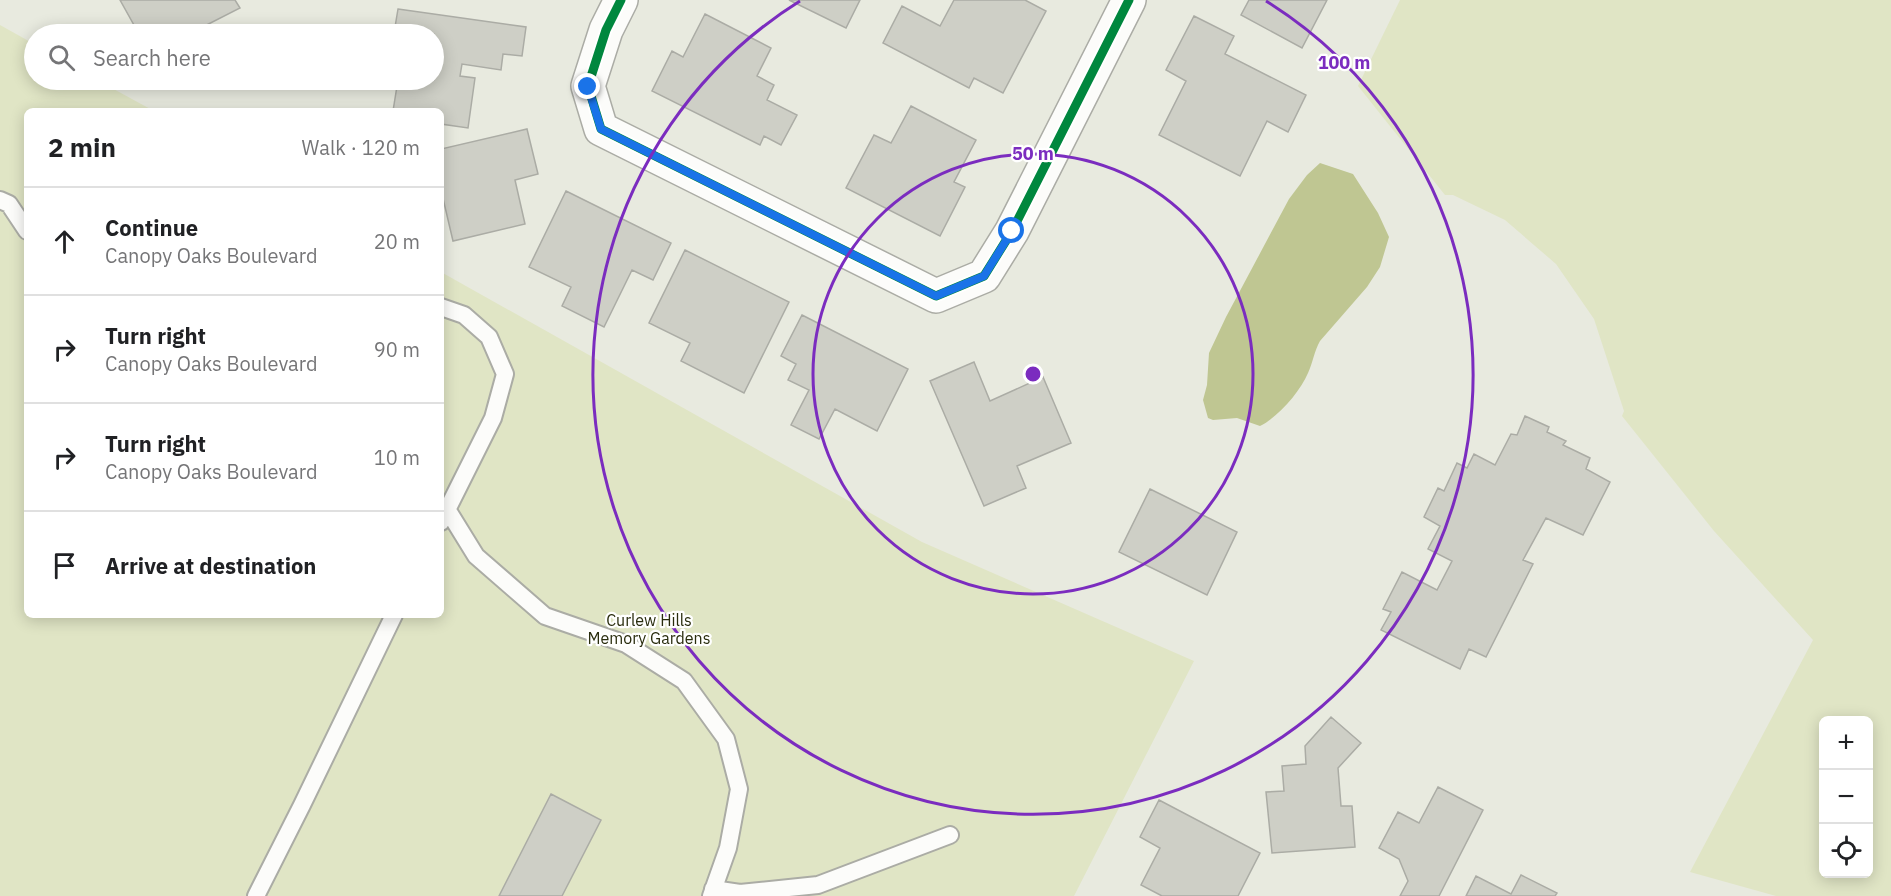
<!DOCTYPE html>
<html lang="en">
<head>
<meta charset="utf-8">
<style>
	:root { --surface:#fff; --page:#f6f6f6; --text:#202124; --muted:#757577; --line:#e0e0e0 }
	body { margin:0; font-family:"IBM Plex Sans",sans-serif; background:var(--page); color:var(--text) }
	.controls { position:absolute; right:18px; bottom:18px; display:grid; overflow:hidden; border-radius:9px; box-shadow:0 3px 15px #0003 }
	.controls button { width:54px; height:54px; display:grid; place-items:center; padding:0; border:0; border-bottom:2px solid var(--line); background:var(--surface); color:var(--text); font:30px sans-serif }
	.stop { position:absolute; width:18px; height:18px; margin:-14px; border:4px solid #1a73e8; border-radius:50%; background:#fff }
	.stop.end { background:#1a73e8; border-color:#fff; box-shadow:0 2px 6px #0008 }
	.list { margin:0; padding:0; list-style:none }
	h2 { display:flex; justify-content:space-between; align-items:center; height:78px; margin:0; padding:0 24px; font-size:26px }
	h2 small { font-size:20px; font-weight:400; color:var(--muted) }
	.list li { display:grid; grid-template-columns:39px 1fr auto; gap:18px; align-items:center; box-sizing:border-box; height:108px; padding:0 24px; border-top:2px solid var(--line) }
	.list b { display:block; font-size:22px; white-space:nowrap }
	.list p { margin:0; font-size:20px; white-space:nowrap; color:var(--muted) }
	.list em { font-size:20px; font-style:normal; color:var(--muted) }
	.icon { flex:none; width:33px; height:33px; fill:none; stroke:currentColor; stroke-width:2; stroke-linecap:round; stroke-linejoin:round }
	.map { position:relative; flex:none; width:1891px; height:896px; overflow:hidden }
	.search { position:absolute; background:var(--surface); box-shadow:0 3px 15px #0003; left:24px; top:24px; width:420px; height:66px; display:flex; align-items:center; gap:15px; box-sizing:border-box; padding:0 21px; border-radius:33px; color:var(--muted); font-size:22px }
	.panel { position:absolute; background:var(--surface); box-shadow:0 3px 15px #0003; left:24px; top:108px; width:420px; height:510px; border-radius:9px }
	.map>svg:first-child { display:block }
	.green { fill:#e0e5c5; fill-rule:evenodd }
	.water { fill:#bfc692 }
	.building { fill:#cecfc6; stroke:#abaca5; stroke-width:1.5 }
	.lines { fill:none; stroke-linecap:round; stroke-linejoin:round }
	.lane-casing { stroke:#abaca5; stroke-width:20 }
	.street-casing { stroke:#abaca5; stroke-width:36 }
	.lane { stroke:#fcfcfa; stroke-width:16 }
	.street { stroke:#fcfcfa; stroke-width:33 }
	.cycleway-casing { stroke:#fff; stroke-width:13 }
	.cycleway { stroke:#00873e; stroke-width:9 }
	.route { stroke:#1a73e8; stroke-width:8 }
	.ring { fill:none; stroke:#7b2cbf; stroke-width:3 }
	.labels { text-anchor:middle; stroke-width:4.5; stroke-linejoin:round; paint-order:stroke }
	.park-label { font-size:16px; fill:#292c0d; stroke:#fff }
	.centre { fill:#7b2cbf; stroke:#fff; stroke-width:3 }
	.ring-label { font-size:18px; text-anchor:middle; font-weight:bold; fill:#7b2cbf; stroke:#fff; stroke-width:4.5; stroke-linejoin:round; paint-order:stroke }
</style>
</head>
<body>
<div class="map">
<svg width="1891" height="896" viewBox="0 0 1891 896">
	<rect width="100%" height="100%" fill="#e8eadf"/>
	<path class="green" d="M1400,0H1891V896H1776L1690,872L1813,640L1714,531L1622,416L1624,411L1594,319L1556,264L1505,220L1453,195H1445L1358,86ZM1824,720H1868V874H1824Z
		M0,25L34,44V80H97L154,111H27V615H441V272L922,542L1194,661L1074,896H0Z"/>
	<path class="water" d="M1320,163L1353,174L1378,213L1389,237L1380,267L1367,287L1320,341C1314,352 1313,362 1308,373C1300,392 1278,417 1260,426L1237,418L1213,420L1208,418L1203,400L1207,385L1209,353L1226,317L1289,199L1307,175Z"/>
	<path class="building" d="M120,0H235L240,8L189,34H139Z
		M789,0H860L846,28Z
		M954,0H1025L1046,11L1003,93L974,78L969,88L883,43L902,6L940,26Z
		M1249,0H1327L1302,48L1241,15Z
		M398,9L526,27L522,56L503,54L501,70L462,64L460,76L475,78L468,128L441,124V111H393L398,80H434V34H381L382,26L395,27Z
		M705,14L771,48L757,76L774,85L767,100L797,115L781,145L764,136L760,145L652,91L672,51L683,57Z
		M1194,16L1234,36L1225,54L1306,95L1288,132L1267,121L1240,176L1159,135L1186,81L1166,70Z
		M911,106L976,140L954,182L965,187L940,236L846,188L874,135L891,143Z
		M527,129L538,174L515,180L525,224L453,241L441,190V149Z
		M566,191L671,243L653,280L632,270L604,327L562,306L571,287L529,267Z
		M685,250L789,302L744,393L681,361L690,343L649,323Z
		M802,315L908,369L877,431L835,409L819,439L791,425L809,390L788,380L796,364L781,356Z
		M974,362L990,401L1043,377L1071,443L1017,466L1026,488L984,506L930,381Z
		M1525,416L1549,427L1547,432L1566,441L1563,445L1590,458L1586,469L1610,482L1583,535L1546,518L1523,560L1533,564L1486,657L1469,649L1460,669L1381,630L1391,612L1383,609L1402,572L1437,590L1452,561L1428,549L1440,526L1424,517L1438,488L1444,491L1457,463L1467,468L1474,454L1495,465L1511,434L1517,435Z
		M1150,489L1237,532L1207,595L1119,552Z
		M1331,717L1361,743L1338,768L1341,806H1352L1355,847L1272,853L1266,792L1284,791L1282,766L1306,764L1305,746Z
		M1438,787L1483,810L1439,896H1400L1408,881L1399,859L1379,848L1398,812L1419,823Z
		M551,794L601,820L562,896H499Z
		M1159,800L1260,853L1238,896H1162L1141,885L1160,848L1140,837Z
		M1521,875L1557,893L1555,896H1466L1476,876L1511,894Z"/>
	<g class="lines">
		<defs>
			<path id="lane" d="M0,200L9,204L27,231
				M441,307L464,315L489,337L505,374L493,418L441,522
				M447,509L476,556L545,616L626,644L684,681L726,739L739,789L728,848L711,896
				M713,889L740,893L818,885L950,835
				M256,896L302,805L394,615"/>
			<path id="street" d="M621,0L606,30L588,86L601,129L936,296L984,276L1012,231L1129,0"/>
		</defs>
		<use href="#lane" class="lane-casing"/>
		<use href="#street" class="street-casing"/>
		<use href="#lane" class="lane"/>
		<use href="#street" class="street"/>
		<defs>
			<path id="cycleway" d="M621,0L606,30L588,86L601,129L936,296L984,276L1012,231L1129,0"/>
		</defs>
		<use href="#cycleway" class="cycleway-casing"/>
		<use href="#cycleway" class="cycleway"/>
	</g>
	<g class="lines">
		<path class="route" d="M588,87L601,129L936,296L984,276L1012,231"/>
	</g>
	<g class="ring">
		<circle cx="1033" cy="374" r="220"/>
		<path d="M1266 1A440 440 0 1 1 800 1"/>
	</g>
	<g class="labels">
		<g class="park-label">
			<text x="649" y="626">Curlew Hills<tspan x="649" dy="18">Memory Gardens</tspan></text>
		</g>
	</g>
	<circle cx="1033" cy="374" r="9" class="centre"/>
	<g class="ring-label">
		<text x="1344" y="69">100 m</text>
		<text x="1033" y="160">50 m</text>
	</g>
</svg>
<div class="controls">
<button>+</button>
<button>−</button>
<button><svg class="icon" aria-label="locate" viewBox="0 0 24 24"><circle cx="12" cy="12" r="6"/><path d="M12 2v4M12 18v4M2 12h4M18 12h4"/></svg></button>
</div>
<div class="stop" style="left:1012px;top:231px"></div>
<div class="stop end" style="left:588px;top:87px"></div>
<div class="search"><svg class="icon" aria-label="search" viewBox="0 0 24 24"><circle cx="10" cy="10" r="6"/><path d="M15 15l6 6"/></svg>Search here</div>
<section class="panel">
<h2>2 min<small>Walk · 120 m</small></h2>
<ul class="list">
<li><svg class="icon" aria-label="ahead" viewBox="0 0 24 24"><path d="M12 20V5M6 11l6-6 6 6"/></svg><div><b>Continue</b><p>Canopy Oaks Boulevard</p></div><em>20 m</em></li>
<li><svg class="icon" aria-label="right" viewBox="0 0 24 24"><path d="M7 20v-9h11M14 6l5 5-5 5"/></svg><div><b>Turn right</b><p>Canopy Oaks Boulevard</p></div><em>90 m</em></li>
<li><svg class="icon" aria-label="right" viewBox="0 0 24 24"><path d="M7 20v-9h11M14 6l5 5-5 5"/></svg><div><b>Turn right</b><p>Canopy Oaks Boulevard</p></div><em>10 m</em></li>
<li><svg class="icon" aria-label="arrive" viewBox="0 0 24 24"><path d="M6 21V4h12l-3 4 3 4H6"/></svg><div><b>Arrive at destination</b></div></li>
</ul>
</section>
</div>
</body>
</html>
